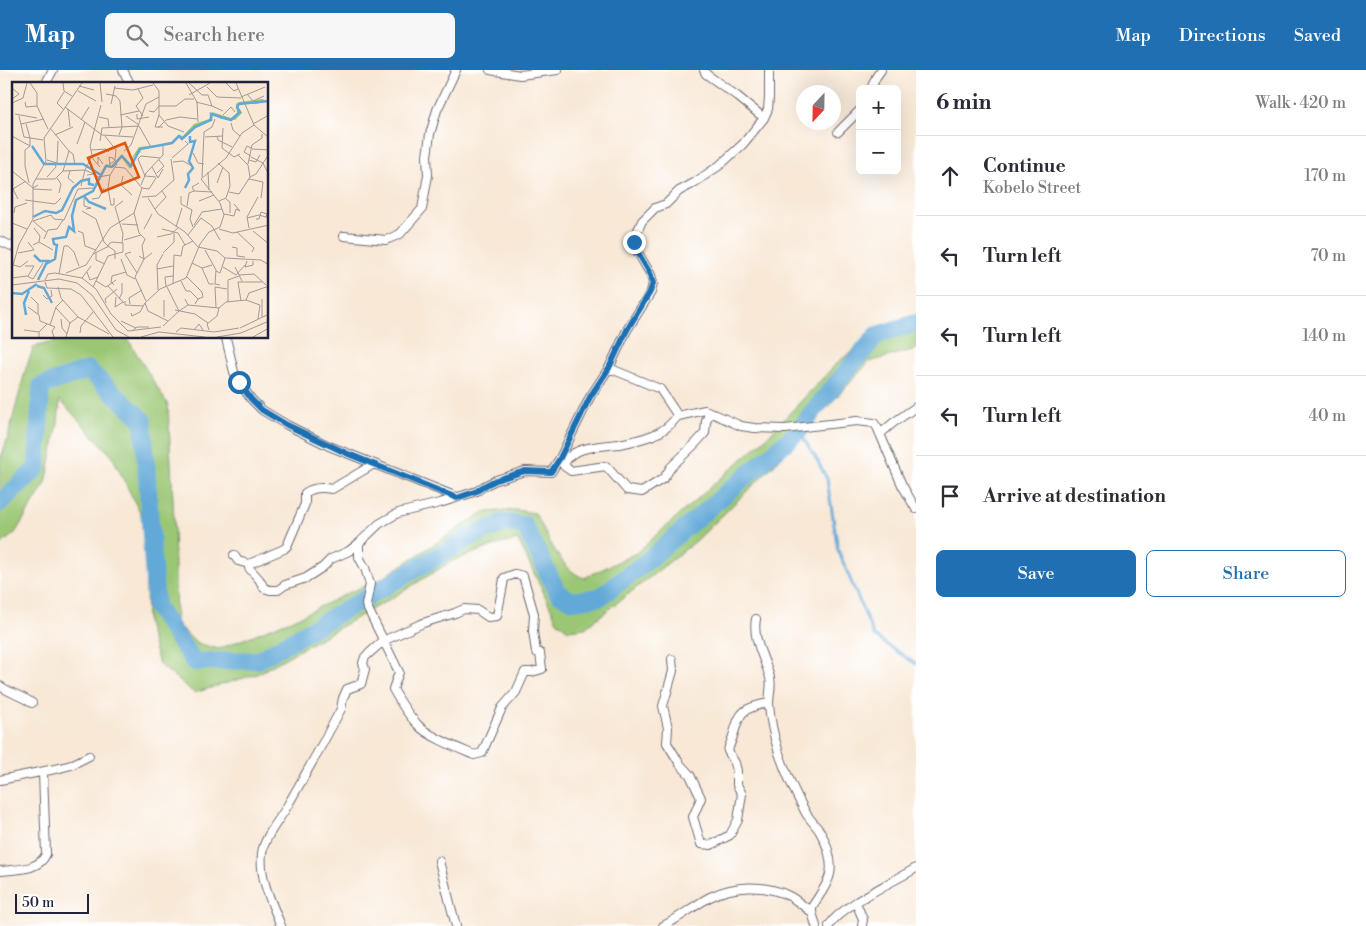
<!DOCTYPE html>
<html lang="en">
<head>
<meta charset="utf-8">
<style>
	:root { --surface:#fff; --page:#f7f7f7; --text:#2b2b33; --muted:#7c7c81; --line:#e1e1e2; --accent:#1f6fb2 }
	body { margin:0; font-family:"Libre Bodoni",serif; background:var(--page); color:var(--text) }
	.controls { position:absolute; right:15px; top:15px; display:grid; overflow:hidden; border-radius:8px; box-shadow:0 5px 20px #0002 }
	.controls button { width:45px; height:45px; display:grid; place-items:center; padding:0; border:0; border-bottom:1px solid var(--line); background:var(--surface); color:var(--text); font:25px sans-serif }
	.compass { position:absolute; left:796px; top:15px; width:45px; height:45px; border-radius:50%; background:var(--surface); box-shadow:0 5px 20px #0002; rotate:202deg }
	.scale { position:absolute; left:15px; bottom:12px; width:74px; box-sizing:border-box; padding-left:5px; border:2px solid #22223b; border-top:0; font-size:14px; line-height:18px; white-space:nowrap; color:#22223b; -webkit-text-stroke:4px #fff; paint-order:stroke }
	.stop { position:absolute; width:15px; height:15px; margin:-11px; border:4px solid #1f6fb2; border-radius:50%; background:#fff }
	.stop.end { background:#1f6fb2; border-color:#fff; box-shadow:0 1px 5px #0008 }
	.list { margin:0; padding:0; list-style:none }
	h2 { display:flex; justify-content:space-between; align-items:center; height:65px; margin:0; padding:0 20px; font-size:21px }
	h2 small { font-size:16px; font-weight:400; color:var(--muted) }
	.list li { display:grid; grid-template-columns:32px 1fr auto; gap:15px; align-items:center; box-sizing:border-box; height:80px; padding:0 20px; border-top:1px solid var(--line) }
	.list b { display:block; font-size:19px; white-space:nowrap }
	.list p { margin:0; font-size:16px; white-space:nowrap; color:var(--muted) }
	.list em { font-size:16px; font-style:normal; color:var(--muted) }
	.actions { display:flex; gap:10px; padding:15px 20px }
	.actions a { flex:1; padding:11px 0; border:1px solid var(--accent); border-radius:8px; text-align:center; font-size:18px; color:var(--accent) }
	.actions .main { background:var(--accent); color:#fff }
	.icon { flex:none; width:28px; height:28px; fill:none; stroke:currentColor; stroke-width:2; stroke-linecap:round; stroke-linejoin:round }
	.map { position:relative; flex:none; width:916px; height:856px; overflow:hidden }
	header { display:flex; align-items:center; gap:30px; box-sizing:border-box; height:70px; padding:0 25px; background:var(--accent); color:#fff }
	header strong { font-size:24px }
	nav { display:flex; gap:28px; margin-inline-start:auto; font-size:18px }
	.search { width:350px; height:45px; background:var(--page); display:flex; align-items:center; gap:12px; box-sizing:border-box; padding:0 18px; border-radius:8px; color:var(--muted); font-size:19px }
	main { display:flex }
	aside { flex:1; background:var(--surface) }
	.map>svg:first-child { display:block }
	.green { fill:#9bc774; stroke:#5e7458 }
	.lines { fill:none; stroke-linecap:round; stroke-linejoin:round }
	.stream { stroke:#62a9d8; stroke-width:3 }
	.river { stroke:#62a9d8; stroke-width:18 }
	.street-casing { stroke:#6d6771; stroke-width:10 }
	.street { stroke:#fff; stroke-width:8 }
	.route { stroke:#1f6fb2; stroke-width:6 }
	.inset-river { fill:none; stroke:#62a9d8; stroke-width:2.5 }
	.inset-road { fill:none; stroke:#a29997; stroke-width:1 }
	.view { fill:#de560e; fill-opacity:0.15; stroke:#de560e; stroke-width:2.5 }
	.inset-edge { fill:none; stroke:#22223b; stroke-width:2.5 }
</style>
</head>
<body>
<header>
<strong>Map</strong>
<div class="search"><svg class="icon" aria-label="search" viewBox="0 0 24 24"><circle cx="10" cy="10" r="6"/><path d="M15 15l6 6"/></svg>Search here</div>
<nav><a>Map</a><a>Directions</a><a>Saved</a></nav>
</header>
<main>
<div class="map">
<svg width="916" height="856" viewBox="0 0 916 856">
	<rect width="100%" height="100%" fill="#fff"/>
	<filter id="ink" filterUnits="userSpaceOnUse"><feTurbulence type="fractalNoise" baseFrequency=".02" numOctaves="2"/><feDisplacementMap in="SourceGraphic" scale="10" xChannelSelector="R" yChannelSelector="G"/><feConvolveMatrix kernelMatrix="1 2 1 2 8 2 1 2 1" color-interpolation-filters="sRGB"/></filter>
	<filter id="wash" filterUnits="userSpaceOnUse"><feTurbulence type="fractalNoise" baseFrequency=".0096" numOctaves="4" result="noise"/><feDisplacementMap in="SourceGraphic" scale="20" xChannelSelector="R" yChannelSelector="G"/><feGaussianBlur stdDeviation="1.12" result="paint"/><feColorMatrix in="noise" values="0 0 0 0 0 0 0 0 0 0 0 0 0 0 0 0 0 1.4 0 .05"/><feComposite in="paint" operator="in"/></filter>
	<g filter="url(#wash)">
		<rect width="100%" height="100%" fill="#f8e8d5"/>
		<path class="green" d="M916,247V279L869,292L778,391L696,471L585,558L568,560L557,551L518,470L493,476L452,491L397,525L257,604L194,623L159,594L147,554L144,451L112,386L60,330L58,353L46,413L15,463L0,475V390L7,370L26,298L34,277L67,268H127L168,335L174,450L176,553L196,573L219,579L303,545L350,522L379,510L484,442L516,440L535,443C547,464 560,500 584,508L636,483L767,367L838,292L888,254Z"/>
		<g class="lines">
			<path class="stream" d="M799,361L817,390L827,409L838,480L874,566L916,594"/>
			<path class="river" d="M0,433L37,398L41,316L88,300L143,350L156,537L194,592L258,590L469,468L503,453L524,455L558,523L573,531L600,527L647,491L799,361L814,340L877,265L916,253"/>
		</g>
	</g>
	<g filter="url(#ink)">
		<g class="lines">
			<defs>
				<path id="street" d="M123,0L130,14
					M490,0L520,5L558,0
					M704,0L706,4L737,26L764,48
					M769,0V27L768,39L764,48L743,74L720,95L694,113L679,121L666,134L655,138L642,151L638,160L635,165L634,176L651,205L653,213L651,222L627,260L609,298L660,319L678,346L705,340L741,356L754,358L785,359L857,351L874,353L877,357L902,415L916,439
					M47,11L53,0
					M871,19L876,7L881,0
					M838,62L860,40
					M344,166L386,170L400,164L422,139L428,105L427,86L430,64L437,40L456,0
					M0,171L14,177
					M226,268L234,302L239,312L251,329L262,340L287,355L329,376L457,427
					M678,346C670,355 664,361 653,365C643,369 630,372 619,374C602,376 568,376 564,396L571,401L606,396L627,420L642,422L664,408L671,397L695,374L705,363L706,351L710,342
					M880,364L893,353L916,337
					M234,485L238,491L249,494L284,479L287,476L305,434V423C313,417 322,417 332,419L374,394
					M249,494V498L259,509L264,518L270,520H278L285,515L306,508L323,497L331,489L349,481L359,473
					M756,549C752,570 765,588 770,608C772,617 769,625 769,634C770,650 774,667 779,683C786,704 796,725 807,745C811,750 815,755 819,760C826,771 833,790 830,804C828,815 818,827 812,837V842L816,856
					M672,589L673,601L663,636L668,658L667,673L680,694L690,705L701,728L693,747L701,774L711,775L730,765L738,750L742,724L737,715V701L735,693L728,681L729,677C741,648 733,639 769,633
					M0,616C10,623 22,626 32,633
					M0,710L60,698L71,695L89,686
					M439,791L456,856
					M0,801C16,799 39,801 46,784L43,703
					M856,833L863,849L862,856
					M281,856C272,833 259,809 262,783C264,767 281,748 289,733C307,702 324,671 341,639L343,628L347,619L361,614L365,599L363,593L365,587L383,571L423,553L455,543L464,539L478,540L488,547L497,546L503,515L504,508L515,504L523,506L534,544L533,561L536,582L540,583L542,599L532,602H525L516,622L502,638L482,683L474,685C460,679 427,666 418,655C408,645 400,632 393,619L399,602L366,535L370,514L365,498L359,487V473L379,454L398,443L440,433L477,421L484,416L496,410L525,401L551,402L560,388L590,327L609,298
					M663,856C680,848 693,836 710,827C734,815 765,814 789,826C797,830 804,837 812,842
					M829,856C840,836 895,811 916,798"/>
			</defs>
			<use href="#street" class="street-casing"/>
			<use href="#street" class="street"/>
		</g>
	</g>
	<g class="lines" filter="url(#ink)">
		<path class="route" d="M239,312L251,329L262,340L287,355L346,383L457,428L477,421L484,416L496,410L525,401L551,402L560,388L590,327L609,298L627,260L650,222L653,213L651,205L634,176V172"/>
	</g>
	<g transform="translate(12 12)">
		<rect width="256" height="256" fill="#f8e8d5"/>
		<path d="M250,17L256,19L244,22L227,21L226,25L230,31L223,38L209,37L201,32L200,38L186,44L171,57L167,54L162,61L129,67L128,71L122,74L118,87L109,75L101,85L95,84L87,99L82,103L95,82L99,84L109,73L119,83V77L127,65L146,63L160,60L166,53L171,54L182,42L197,37L200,30L219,36L225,31L224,22L227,20Z" fill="#9bc774"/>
		<path class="inset-river" d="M20,64L32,82H71L89,93M173,106L177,98L176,92L181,86L177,79L183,59L178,60V54M72,114L77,120L94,127M21,135L33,129L44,131L50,128L61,106L69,99L77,97V102L82,103M22,173L28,179H38M26,198L34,182L43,177L45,163L42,162L41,157L54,155L57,145L62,149L60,134L64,118L81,109L94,84L100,85L110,74L119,84L128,67L160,61L167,54L170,57L183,45L199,38V32L219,38L228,30L225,25L227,22L257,19M25,204L32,206L40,221M0,211L10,212L25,202M14,233L12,221L17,209"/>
		<path class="inset-road" d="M18,1L25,11V24L36,47M51,1L52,9L60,14M88,1L90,20M141,1L147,9V33L156,44L172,50M174,1L185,20L186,40M177,1L190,13H196L200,24L211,29M214,1L222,9L226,7M67,4L82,8M195,5L205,15L229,16M0,6L7,12L0,17M102,6L121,8L141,3M126,7L131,16L124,24L131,34M66,9L84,19M94,12L104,14L108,19L110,45L107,53M235,12L241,19L252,14M177,13L198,1M229,15L253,5M13,20L14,25L25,24M184,20L200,24M0,21L11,16L15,1M99,22L103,4M53,25L90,53L121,55M51,27L45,21L52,10M56,27L58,45M137,29L142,30L147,24H164L173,17H182M3,32L25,36M125,32V37L137,35M108,33L127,29M147,33L143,45H151M211,33L219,25L223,30M7,34L12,55L31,58M114,34L127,43M87,35L96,37L97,45M69,38L77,25M219,41L221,48L228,54M9,42L32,37M14,42L18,56V64L13,68V84L17,101M241,42L257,33M242,43L257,56M38,46L57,69L51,89M146,46L154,38L168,35L185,37M211,46L210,66L222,75L228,72M43,53L61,45M0,54L18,64M93,54L104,68L103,77V78L100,81H98V83L97,75L101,76V77L103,78V79L104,80L105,82L98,93M205,54L206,58L220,65M193,55L211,54M88,59L90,46L127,44L139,65M65,62L73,40M239,66L235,64L232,70L239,74M240,67L257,68M79,68L94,67L97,70M57,69L61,72L63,83M112,69L119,63L134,22L147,15M181,71L186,81L192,82M239,75L251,81L257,93M160,76L176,62L173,59M35,78L45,81L46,59M237,78L244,80L248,73M161,80L171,79L180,84M206,81L217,91L218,104L214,116L207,119M86,82V75L91,82M236,82L240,63L250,56V52M88,85L81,77L78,64L89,23M102,85L113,86L130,106L122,131L127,151L133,157L130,164L132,177L123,195L134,219M140,85L146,96L151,87M0,89L21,106L26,103M51,89L73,88L69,104M58,89L56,96L62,101M196,90L197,108M145,91L152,84L147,78M82,92L86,95L98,93L96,106L99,123H102V116M75,93L82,92L73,88L80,74M111,94L109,103L120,113M35,95L44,85L43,81M144,95L133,94L126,77L129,74L148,76M190,95L192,50L200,45L203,37M238,95L244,92L257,72M45,96L49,102L47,111M24,97H43L51,89M237,97L251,100L249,116M187,101L180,105L182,109L200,110M205,101L211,85M129,103L134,91L151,73V63M130,106L137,107L144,96M21,107L40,108M217,110L227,112L238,95L236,83L226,73M169,114V122L180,128L178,137L181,145M130,115L144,114L162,98L159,77M72,116V124L79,126L74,127M136,116L146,132L173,150L186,165L205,169L213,176L249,178L257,183M6,117L1,107L14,99M80,117L87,116L92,106M214,117L218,120V131M13,118L43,122L49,116M187,119L202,113M175,124L177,111L182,109M143,127L154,115L150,109M70,129L84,137L92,160L96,164L103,169V172L111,170V161L100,160L98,161L96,164V165H95L81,172M2,131L3,125L15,121M212,132L222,134L224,127L228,129L222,122M235,136L247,133L257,136M244,137H247L249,130L255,132L254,135M21,139L39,133L42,137L52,138L66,107L81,106M21,139L34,150M0,141L15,147M110,142L126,143M182,143L190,130L210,127M164,145L170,126M237,146L235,135L246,115M132,147L140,132M150,147L166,151L173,163M207,147L221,151L257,143M66,149L71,151L73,164L84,168M241,149L257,162M225,150L242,166L240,170M176,153L189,136L200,144L208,158M145,155L159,152L166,146M32,157L36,148L45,147L51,138M112,158L129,153M27,160L41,168M110,161L111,152L103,125L111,119M21,163L27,160L28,154L22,146M220,165L225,166V174L233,175M193,168L204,188L203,202L208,203M119,170L113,172L125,191M6,171L22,168L16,160M84,171V178L93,182M151,171L162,160V151M127,174L132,177L140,171M109,177L115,193L123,197M235,179L233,185L241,183V179M180,181L190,186L200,183M2,183L8,185L16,179M13,184H22L16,194M211,185L224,193L233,183M223,185L230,199M190,186L197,202H202M0,187L7,162L21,137V102L34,79L32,56L70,1M145,187L161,184M204,189L208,191L213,176M75,190L78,198L86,195M54,191L74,183L98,146L122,131M47,192L52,164H56L62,170L67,184M227,193L242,192L254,203M175,195L190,210L191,215L186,217M0,196L15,194L21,197L31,181M70,196L79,184M33,198L36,192L43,191L70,196L84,207L99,232L116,249L149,245M84,199L94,205L104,198M169,199L174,209H178L186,217L183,222M33,200L35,206L59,207L69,213L101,255M161,202L162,173L169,174L171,164L181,159M0,203L47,197L65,201L80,213L104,248L117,255M102,203L99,200L100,194L114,190M96,204L112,221M46,205L49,216L66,235L97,252M81,205L96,174L103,172V177M154,205L153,195L161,194M146,208L145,183L151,172M31,213L35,217L40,214L39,208M19,215L26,222V232M104,215L103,225L111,220M107,217L110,211V201M250,217V235M234,218L248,223L246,237M113,219V223L131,224M229,219L226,200H250M216,220V198L227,194M94,221L93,217L105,207M118,222L117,216L130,208M176,223L207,226L214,220L234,218L237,211L257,204M16,225L27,233L28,239L38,243L44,225L51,218M204,225L203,205L215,207M44,226L58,241M163,228L183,232L196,241M167,229L176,223L173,217M119,231L120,234L128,230L133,221M152,235V218M49,237L50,246L55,252M109,239L124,246M156,239L136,229L133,221L148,207L174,196L188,162L197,150L208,145L212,133L208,121L189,97L214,76L230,51L242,43L224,1M38,243L43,245L40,249L42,255M151,244L167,229L155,205M228,246L257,232M12,248L27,250M182,248L187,242L191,248M197,248L195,242L205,234L207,226M120,249L125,245H137M164,250L169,246L202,250L227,246M68,251L69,244L82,229M27,255V250L35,242M54,255L58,241L66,235M129,255L147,250L193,255M205,255L229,251L257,239M241,255L257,246"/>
		<path class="view" d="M113,61L127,95L90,110L76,76Z"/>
		<rect width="256" height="256" class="inset-edge"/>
	</g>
</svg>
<div class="controls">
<button>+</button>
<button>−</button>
</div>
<svg class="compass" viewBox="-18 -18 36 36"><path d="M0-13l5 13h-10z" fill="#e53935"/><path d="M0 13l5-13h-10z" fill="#7c7c81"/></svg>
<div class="scale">50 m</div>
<div class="stop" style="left:239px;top:312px"></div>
<div class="stop end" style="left:634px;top:172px"></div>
</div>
<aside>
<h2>6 min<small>Walk · 420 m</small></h2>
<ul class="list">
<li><svg class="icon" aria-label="ahead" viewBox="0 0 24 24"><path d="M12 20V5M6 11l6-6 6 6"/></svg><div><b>Continue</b><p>Kobelo Street</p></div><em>170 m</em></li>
<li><svg class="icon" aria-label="left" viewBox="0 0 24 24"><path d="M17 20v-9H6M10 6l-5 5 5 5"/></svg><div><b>Turn left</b></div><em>70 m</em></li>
<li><svg class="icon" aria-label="left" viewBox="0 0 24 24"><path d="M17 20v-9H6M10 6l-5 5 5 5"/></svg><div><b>Turn left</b></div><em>140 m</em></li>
<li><svg class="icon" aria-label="left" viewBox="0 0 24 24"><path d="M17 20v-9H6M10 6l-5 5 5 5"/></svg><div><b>Turn left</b></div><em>40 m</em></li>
<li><svg class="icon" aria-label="arrive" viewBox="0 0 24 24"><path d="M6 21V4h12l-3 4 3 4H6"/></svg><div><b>Arrive at destination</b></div></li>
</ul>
<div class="actions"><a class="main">Save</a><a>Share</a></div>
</aside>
</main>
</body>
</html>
